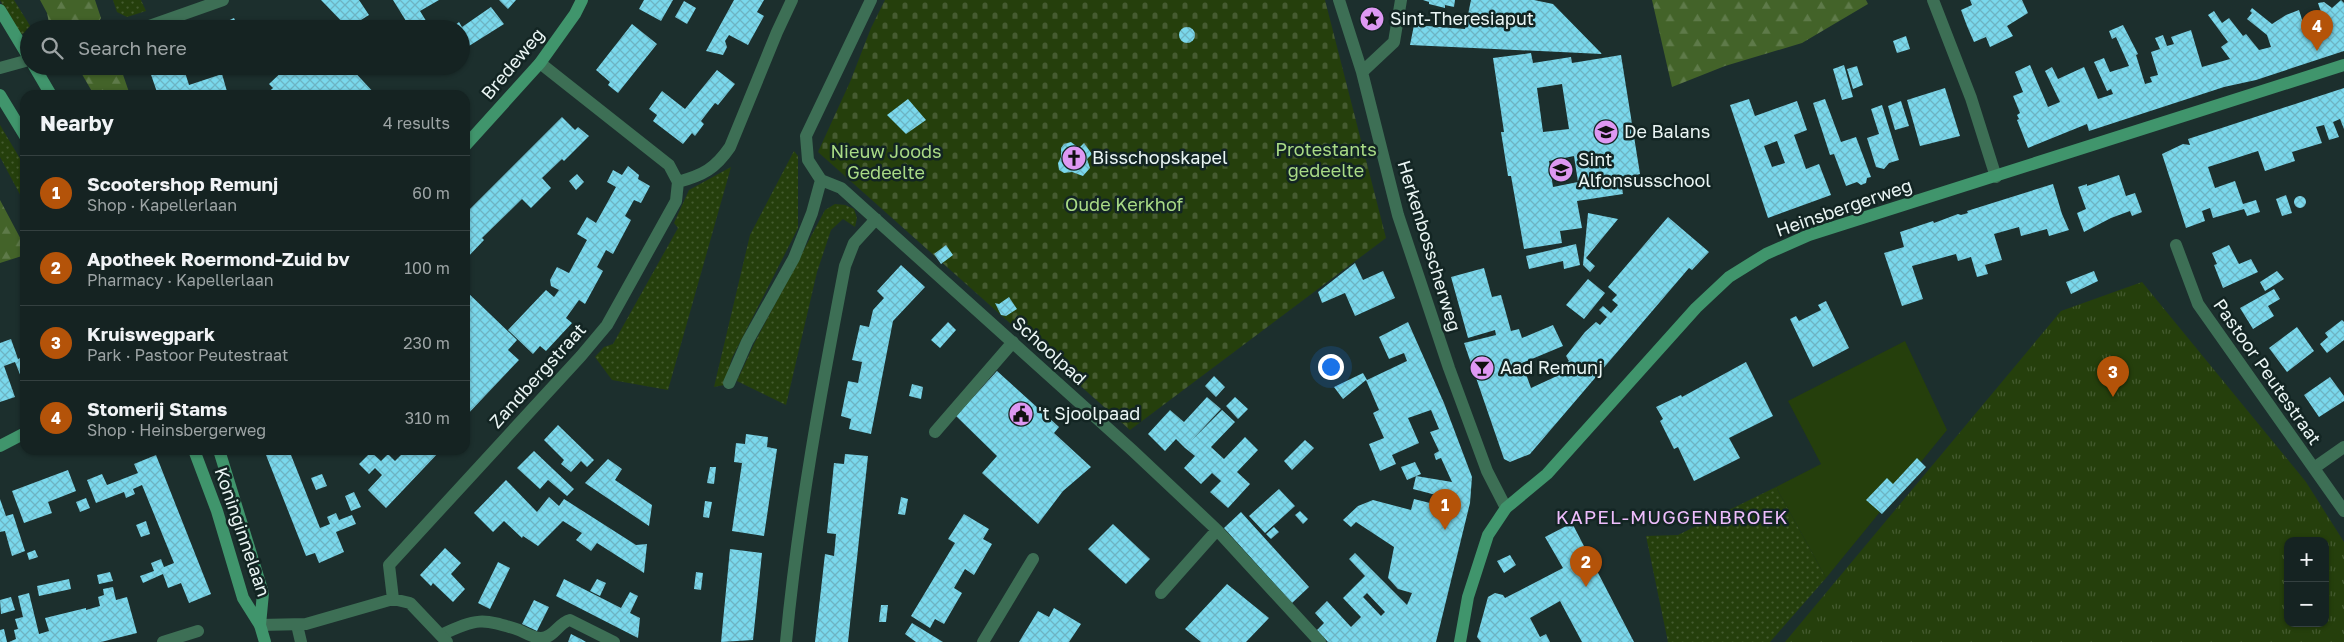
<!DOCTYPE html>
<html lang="en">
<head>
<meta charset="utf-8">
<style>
	:root { --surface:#152322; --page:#222f2f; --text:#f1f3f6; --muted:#9da4a5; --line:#344040; --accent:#b45309 }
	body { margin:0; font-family:"Golos Text",sans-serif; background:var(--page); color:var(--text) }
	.controls { position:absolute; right:15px; bottom:15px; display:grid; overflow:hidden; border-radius:10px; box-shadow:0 1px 4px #0004 }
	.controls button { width:45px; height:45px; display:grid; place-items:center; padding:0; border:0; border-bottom:1px solid var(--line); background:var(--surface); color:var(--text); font:25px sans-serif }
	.you { position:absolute; left:1330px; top:366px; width:18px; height:18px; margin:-12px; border:4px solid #fff; border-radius:50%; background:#1a73e8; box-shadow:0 0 0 8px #1a73e833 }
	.badge { display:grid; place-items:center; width:32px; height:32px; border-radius:50%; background:var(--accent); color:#fff; font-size:16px; font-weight:700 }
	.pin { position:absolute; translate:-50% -41px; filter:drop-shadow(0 1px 2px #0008) }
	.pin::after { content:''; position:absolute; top:26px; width:18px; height:15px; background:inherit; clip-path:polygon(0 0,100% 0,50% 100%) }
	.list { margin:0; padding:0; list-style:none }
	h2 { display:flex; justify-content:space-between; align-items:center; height:65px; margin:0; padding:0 20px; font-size:21px }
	h2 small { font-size:16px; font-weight:400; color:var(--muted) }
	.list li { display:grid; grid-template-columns:32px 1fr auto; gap:15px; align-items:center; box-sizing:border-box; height:75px; padding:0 20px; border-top:1px solid var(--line) }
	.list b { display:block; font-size:19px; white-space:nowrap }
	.list p { margin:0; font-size:16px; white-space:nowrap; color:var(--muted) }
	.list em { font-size:16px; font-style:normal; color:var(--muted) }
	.icon { flex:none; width:28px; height:28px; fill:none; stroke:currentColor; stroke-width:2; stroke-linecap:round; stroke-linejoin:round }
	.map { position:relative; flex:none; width:2344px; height:642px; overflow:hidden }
	.search { position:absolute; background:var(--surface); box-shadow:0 1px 4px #0004; left:20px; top:20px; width:450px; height:55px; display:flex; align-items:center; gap:12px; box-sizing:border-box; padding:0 18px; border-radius:28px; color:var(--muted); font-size:19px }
	.panel { position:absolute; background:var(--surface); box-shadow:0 1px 4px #0004; left:20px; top:90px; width:450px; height:365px; border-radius:15px }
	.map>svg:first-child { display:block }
	.grass { fill:url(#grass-dots) }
	.forest { fill:url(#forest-firs) }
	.cemetery { fill:url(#cemetery-stones) }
	.park { fill:url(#park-tufts); fill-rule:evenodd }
	.garden { fill:#253f0c }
	.building { fill:url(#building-cross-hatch); fill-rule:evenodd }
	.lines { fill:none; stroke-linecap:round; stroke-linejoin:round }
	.lane { stroke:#3d6f55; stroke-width:12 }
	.street { stroke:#3d6f55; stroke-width:12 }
	.secondary { stroke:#40956c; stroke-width:12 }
	.labels { text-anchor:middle; stroke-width:5; stroke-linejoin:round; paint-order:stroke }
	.poi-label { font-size:18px; fill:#eaf5f4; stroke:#132523; text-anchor:start }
	.street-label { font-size:18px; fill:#eaf5f4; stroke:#132523 }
	.park-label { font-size:18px; fill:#a9db86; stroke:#132523 }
	.neighbourhood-label { font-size:19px; letter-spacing:1px; fill:#eebdfc; stroke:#132523 }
</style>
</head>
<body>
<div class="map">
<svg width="2344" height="642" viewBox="0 0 2344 642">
	<defs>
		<pattern id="grass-dots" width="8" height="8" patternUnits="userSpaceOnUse" patternTransform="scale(1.25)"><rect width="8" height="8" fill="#253f0c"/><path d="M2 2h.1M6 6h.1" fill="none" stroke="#455b30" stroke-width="1.8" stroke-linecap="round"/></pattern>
		<pattern id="forest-firs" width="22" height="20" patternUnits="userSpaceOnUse" patternTransform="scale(1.25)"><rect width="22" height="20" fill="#436329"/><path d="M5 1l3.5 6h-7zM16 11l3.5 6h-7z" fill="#5e7a49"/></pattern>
		<pattern id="cemetery-stones" width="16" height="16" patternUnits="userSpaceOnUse" patternTransform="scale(1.25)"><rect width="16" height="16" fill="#253f0c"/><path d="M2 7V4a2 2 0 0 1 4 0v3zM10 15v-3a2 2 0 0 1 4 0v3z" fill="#455b30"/></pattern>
		<pattern id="park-tufts" width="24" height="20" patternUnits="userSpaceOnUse" patternTransform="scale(1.25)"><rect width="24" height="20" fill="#253f0c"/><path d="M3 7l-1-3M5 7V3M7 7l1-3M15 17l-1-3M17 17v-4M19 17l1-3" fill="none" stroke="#455b30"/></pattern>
		<pattern id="building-cross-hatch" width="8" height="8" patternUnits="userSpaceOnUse" patternTransform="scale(1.25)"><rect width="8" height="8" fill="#7ad8ec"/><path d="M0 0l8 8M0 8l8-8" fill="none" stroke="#6db4c3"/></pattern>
	</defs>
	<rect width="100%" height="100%" fill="#1c2f2d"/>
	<path class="grass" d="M0,0H14L32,29L20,35Z
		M113,0H141L146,11L127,17L117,12Z
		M0,125L25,167V204L0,157Z
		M794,151L798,156V228L732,358L724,385L714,387L750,235Z
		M731,167L668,390L612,380L595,357L604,347L613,344L678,228L674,223L689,190Z
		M835,204L845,205L854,209L857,218L855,227L843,219L831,230L817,272L786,405L737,381L755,342L825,210Z
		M1776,487L1826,578L1770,642H1668L1646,536L1678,535Z"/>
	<path class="forest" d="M40,0H95L101,18L96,27C83,31 59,32 50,20L52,25L49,23L47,13Z
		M1652,0H1866L1868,4L1802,43L1725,66L1672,87Z
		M91,66H120L130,95H94L79,69Z
		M0,200L25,247V255L0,263Z"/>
	<path class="cemetery" d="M885,0H1325L1386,238L1130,430L818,152L850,82L871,28Z"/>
	<path class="park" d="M2142,282L2306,482L2344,542V642H1785L2061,311ZM2288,541H2325V623H2288Z"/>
	<path class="garden" d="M1905,341L1947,430L1826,578L1776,487L1821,464L1788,401Z"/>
	<path class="building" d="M321,0H359L369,15L348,28Z
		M393,0H439L420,11L428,24L435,20L441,29H411Z
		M499,0H516L508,9Z
		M644,0H673L661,21L639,9Z
		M734,0H764L757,12L764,16L748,45L729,35L725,41L727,47L723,55L706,51Z
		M1423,0H1455L1454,7L1445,5V8L1429,4V2Z
		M1471,0H1534L1553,4L1602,54L1410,45L1414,25L1465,29Z
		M1970,0H2022L2028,13L2007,26L2013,36L1990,47L1986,37L1974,42L1967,26L1961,10L1972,5Z
		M2341,0L2344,3V51L2256,80L2224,87L2089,131L2087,124L2028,148L2017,120L2019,119L2017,115L2020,113L2013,96L2023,92L2015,72L2030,65L2048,107L2060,102L2045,71L2052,67L2058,79L2084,67L2098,99L2113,94L2111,89L2107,91L2094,62L2104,58L2110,72L2129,66L2116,37L2112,39L2109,31L2123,25L2138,54L2136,55L2145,84L2152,82L2150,77L2158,75L2151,52L2160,49L2155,38L2163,35L2167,46L2174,44L2171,37L2191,30L2202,67L2230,59L2221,47L2228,42L2208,15L2214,11L2222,23L2229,18L2243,36L2246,34L2259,50L2271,47L2267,35L2247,19L2252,13L2250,11L2252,8L2272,24L2286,15L2299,10L2307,35L2321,30L2310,16L2321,12L2318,3L2324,2L2332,8Z
		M684,1L696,8L687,24L675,17Z
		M491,7L504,24L461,51V29H450L459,22L462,27Z
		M234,18L239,29H210Z
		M632,24L657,44L618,93L608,85L610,82L596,70Z
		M1179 35a8 8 0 1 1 16 0a8 8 0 1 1-16 0Z
		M1906,36L1910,49L1897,53L1893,41Z
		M1531,53L1533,63L1571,57L1572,63L1621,55L1640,174L1636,175L1637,185L1622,188L1623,194L1577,201L1582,228L1560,231L1562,243L1524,249L1511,176H1508L1501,132H1504L1493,58ZM1562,84L1569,129L1543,132L1537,88ZM1574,156L1578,182L1553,187L1549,161Z
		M1844,65L1853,97L1842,100L1833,69Z
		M148,66H183L189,85L222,74L228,95H158Z
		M288,66H349L376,95H265L273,88L269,84Z
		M1857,66L1863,85L1853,89L1847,69Z
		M717,70L735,84L718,105L715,103L701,121L704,124L695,136L692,133L683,144L653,121L657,115L649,109L662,91L685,109Z
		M1945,88L1960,136L1920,146L1907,100Z
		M2344,88V129L2340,119L2333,122L2339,137L2329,140L2324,125L2316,127L2322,143L2292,152L2295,161L2265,171L2258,151L2208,167L2215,188L2235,181L2243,204L2256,200L2260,212L2247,216L2244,209L2213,218L2210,208L2202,211L2205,221L2186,228L2162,154L2183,144L2190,145L2188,139Z
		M908,99L926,120L906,134L887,115Z
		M1749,99L1755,116L1797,101L1807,130L1794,135L1806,169L1819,164L1831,195L1768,218L1730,105ZM1777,141L1785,163L1772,167L1764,146Z
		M1825,99L1841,142L1856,137L1871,177L1867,178L1866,183L1861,185L1857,182L1846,186L1834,154L1830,155L1813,103Z
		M1901,101L1909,126L1895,130L1888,106Z
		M1882,105L1899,160L1889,163L1884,169L1876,167L1867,138L1879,134L1871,109Z
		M562,117L575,130L578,127L589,136L564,161L562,159L542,178L551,188L531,208L522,199L482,238L484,240L465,260V214Z
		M1071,142L1079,148L1084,143L1092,154L1087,159L1090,168L1083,176L1072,172L1064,173L1059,170L1058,163L1061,157V148L1064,144Z
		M628,166L639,175L638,179L650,186L641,203L634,200L625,216L631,220L613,254L606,250L597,267L603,271L585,304L579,300L566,318L572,323L546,351L540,346L533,354L508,330L546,290L554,297L559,290L551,286L550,280L557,267L569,273L587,240L577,234L587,217L596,223L616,187L607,182L613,170L622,175Z
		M577,174L584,182L576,190L569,181Z
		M2119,175L2126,196L2135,193L2142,212L2132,216L2130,211L2111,218L2084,232L2077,213L2086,209L2078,187L2087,184V186Z
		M2053,184L2062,214L2069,230L2049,236L2047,229L2021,236L2019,227L1994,234L2002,260L1985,265L1988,274L1977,277L1971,257L1958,261L1956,254L1912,266L1923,299L1902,306L1884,253L1904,247L1900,232L1933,221L1934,223L1958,214L1961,215L1968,213L1967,211Z
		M2286,195L2292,213L2282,216L2276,199Z
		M2294 202a6 6 0 1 1 12 0a6 6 0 1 1-12 0Z
		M1588,213L1618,219L1586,258L1595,266L1590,272L1583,265Z
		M1668,217L1709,252L1692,270L1689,268L1530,454L1510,462L1504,459L1464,343L1496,335L1495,330L1468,338L1451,277L1484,268L1492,297L1501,295L1511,331L1519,329L1522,338L1553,325L1563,346L1522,363L1531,388L1557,376L1553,368L1557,365L1559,368L1569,361L1566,356L1585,332L1596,322L1600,325L1607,317L1599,310L1603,306L1611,313L1618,305L1612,300L1617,295L1608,287Z
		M1576,244L1580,265L1564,269L1563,261L1529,269L1526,256Z
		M946,245L953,255L941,264L934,254Z
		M2229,245L2239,264L2251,259L2258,272L2223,288L2214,265L2217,264L2212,253Z
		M1355,263L1363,280L1383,271L1395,298L1355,316L1345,293L1322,303L1318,292Z
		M901,265L925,287L893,321L871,434L849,429L851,419L841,416L848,381L858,383L862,362L852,360L860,325L869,327L873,310L884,298L877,291Z
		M2094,271L2098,281L2071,294L2066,282Z
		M2277,271L2284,279L2265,291L2260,282Z
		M1588,279L1605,293L1584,319L1566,305Z
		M2274,289L2280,299L2268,306L2274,316L2253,329L2240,308Z
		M465,290L517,340L508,350L519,360L465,417Z
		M1009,297L1017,309L1006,316L1001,315L995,303L999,304Z
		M1826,301L1849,348L1813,367L1790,319L1796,316L1799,321L1821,310L1818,305Z
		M2342,320L2344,322V340L2327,353L2320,344L2328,337L2325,333Z
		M948,322L956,330L940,348L931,340Z
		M1408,322L1444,403L1472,477L1470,503L1436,642H1328L1317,630L1324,623L1315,613L1327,601L1351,627L1361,617L1343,598L1365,576L1349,559L1355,553L1407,605L1412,593L1398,589L1388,578L1394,547L1356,522L1351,527L1343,520L1358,506L1373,500L1411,510L1414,499L1434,504L1436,495L1413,489L1416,476L1452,482L1441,458L1436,460L1434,454L1439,451L1430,432L1439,429L1431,410L1408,418L1419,443L1392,455L1396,464L1380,471L1369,444L1384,438L1373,413L1379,410L1366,380L1343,399L1334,387L1363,373L1367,380L1407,361L1404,353L1389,359L1379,337ZM1367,593L1385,612L1381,616L1363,597Z
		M2297,327L2314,351L2287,372L2269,348Z
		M11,339L18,359L25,356V387L15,362L4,366L15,397L0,402V343Z
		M1746,362L1773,416L1729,438L1740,458L1694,481L1678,447L1674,449L1660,421L1663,419L1656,407L1681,395L1682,397Z
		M997,371L1059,427L1054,433L1091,467L1063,491L1038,524L982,473L997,456L956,416Z
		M1214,376L1225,387L1216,397L1205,386Z
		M2330,377L2344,396V401L2319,417L2304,395Z
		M912,384L923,387L921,399L909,396Z
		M1207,397L1221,409L1191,441L1222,410L1235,422L1211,447L1224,459L1245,437L1258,450L1237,472L1250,484L1228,508L1210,492L1221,481L1212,473L1201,484L1184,468L1195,456L1185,448L1176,439L1165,451L1148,434L1170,410L1184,422Z
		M1235,397L1248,409L1238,419L1226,406Z
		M558,425L594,460L587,467L581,461L571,472L561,464L564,460L544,440Z
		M746,434L768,437L767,447L777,449L764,536L732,531L742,463L734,462L736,443L745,444Z
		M1305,440L1314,448L1292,470L1284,461Z
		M264,450H289L320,528L330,524L327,517L336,513L339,520L352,515L356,524L336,532L344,552L319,563L315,553L306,556Z
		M400,450H441L386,508L368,490L382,475L375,468L369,474L359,464L371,452L381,461L388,454L395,461L403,453Z
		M534,451L574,489L567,496L548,480L540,489L517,468Z
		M845,454L868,456L848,642H815L825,554L834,556L836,534L827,533L834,463L844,464Z
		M156,455L211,594L189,603L181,583L168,588L163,574L143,583L140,576L154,571L151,563L161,559L164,567L174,563L142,485L133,489L135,494L126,498L124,492L96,503L87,480L102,474L107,485L138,473L134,464Z
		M1917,458L1926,467L1882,514L1866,500L1887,478L1893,484Z
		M608,459L622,469L615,480L652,505L649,526L585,483Z
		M1415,462L1421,474L1407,480L1401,467Z
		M710,467H716L714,484L707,483Z
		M68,470L76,491L48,502L52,513L24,523L12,491Z
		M322,474L327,486L316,490L311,478Z
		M506,480L537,512L549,497L559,506L564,499L636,545L647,544L644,573L597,543L591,551L576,540L582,533L563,521L538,546L523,536L522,538L504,521L493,532L474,513Z
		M1279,489L1295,506L1265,533L1249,516Z
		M354,492L361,507L351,511L345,496Z
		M901,497L908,499L905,515L898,514Z
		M86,498L90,508L80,512L76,502Z
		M0,499L6,516L13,514L25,551L12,556L5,531L0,532Z
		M705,501L712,502L709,518L703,517Z
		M1300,511L1308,519L1303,524L1295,515Z
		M1241,512L1309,587L1292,603L1224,528Z
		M964,514L989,529L983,539L992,544L974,575L965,569L954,588L962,593L944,624L935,619L930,628L911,616L955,543L948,539Z
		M146,521L150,534L141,537L136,525Z
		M1572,523L1634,642H1582L1560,601L1530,618L1540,637L1546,634L1550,642H1481L1477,637L1488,597L1495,593L1503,595L1505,598L1563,568L1545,537Z
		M1113,524L1150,559L1126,584L1088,549Z
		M1274,527L1279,532L1271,539L1266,534Z
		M445,548L461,563L451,574L465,589L453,602L433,583L431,586L420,575Z
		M730,549L762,553L753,640L721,642Z
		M35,550L38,557L29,560L27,553Z
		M1510,555L1516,565L1504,573L1497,561Z
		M498,562L510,568L490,609L478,603Z
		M110,572L113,581L99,584L97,575Z
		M696,572L703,573L701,590L694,589Z
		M69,579L71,589L39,596L37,586Z
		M564,579L621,608L630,592L638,596L630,613L640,618L638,638L556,596Z
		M597,579L606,583L600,596L590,591Z
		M1227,584L1269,618L1246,642H1201L1185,629Z
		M113,587L116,600L127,597L137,633L101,642H9L16,639L14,630L18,629L15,619L23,617L18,596L29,593L39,634L49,631L45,618L86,608V610L100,606L98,597L104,595L103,589Z
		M11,597L15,610L1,614L0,600Z
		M534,600L549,607L537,631L522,624Z
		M881,605H888L886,622H879Z
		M1054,608L1081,624L1069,642H1019L1038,611L1049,617Z
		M912,623L943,642H916L905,634Z
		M4,629L7,642H0V630Z
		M571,634L581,639L586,642H568Z"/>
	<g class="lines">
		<path class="lane" d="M297,625L301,642
			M441,635C477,618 482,618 519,630C525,633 534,638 541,638C554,638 558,623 570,620L614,642
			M163,642L198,631"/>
		<path class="street" d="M871,0L806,136L808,160L821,180L841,188L1132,450L1217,530L1320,642
			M1339,0L1362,72L1398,215L1449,368L1487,471L1506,508
			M1933,0L1971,98L1996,177
			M141,29L223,0
			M0,68L29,60
			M1362,72L1394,42L1401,0
			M678,182C703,175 715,169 730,147L777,32L792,0
			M2176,245L2198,304L2344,511
			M729,383L747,342L794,258L812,213L821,180
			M935,432L1013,342
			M2314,468L2344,447
			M1161,593L1217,530
			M393,599L389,565L581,356L607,325L676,201L678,182L669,165L540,63
			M260,625L306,624L393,599L410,603L447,642
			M786,642C798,515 821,391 845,266L854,243L876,219
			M983,642L1033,559"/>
		<path class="secondary" d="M0,10L29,58
			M34,66L51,95
			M0,95L25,136
			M465,146L540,63L575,14L582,0
			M0,446L25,433
			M194,450L217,511L243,598L260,625L265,642
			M219,450L263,593L260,625
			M1460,642L1468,597L1488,535L1506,508L1547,474L1696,308L1729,277L1766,254L1809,235L2344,65"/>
	</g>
	<defs>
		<symbol id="sight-disc" viewBox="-11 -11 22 22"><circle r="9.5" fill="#de98f2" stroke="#132523"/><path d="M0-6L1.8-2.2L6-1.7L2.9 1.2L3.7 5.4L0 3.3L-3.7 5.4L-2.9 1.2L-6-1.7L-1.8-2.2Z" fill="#111"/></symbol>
		<symbol id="school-disc" viewBox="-11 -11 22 22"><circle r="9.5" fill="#de98f2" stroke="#132523"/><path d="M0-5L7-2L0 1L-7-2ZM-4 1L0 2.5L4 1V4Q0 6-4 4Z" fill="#111"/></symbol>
		<symbol id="church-disc" viewBox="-11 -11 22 22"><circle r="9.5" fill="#de98f2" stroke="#132523"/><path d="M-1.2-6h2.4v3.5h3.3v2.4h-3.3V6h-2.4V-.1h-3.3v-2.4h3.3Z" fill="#111"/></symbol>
		<symbol id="bar-disc" viewBox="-11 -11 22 22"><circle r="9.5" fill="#de98f2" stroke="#132523"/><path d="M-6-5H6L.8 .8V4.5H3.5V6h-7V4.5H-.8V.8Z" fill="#111"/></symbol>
		<symbol id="civic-disc" viewBox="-11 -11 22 22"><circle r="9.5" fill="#de98f2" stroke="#132523"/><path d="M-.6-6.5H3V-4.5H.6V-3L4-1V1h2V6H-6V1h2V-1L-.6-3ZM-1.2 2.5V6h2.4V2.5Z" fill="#111"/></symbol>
	</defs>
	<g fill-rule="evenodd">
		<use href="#sight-disc" x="1358" y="5" width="28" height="28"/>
		<use href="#school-disc" x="1592" y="118" width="28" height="28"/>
		<use href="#church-disc" x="1060" y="144" width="28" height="28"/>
		<use href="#school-disc" x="1547" y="156" width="28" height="28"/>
		<use href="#bar-disc" x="1468" y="354" width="28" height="28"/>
		<use href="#civic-disc" x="1007" y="400" width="28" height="28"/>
	</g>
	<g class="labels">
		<g class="poi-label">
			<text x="1390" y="25">Sint-Theresiaput</text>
			<text x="1624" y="138">De Balans</text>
			<text x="1092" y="164">Bisschopskapel</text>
			<text x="1578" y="166">Sint<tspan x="1578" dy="21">Alfonsusschool</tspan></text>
			<text x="1500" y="374">Aad Remunj</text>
			<text x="1038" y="420">'t Sjoolpaad</text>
		</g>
		<g class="street-label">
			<text transform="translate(513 64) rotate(-50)" y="6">Bredeweg</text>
			<text transform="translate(1844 208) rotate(-19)" y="6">Heinsbergerweg</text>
			<text transform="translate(1429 246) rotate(73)" y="6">Herkenbosscherweg</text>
			<text transform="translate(1049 351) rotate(42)" y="6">Schoolpad</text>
			<text transform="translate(2267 372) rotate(55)" y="6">Pastoor Peutestraat</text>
			<text transform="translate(538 376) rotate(-48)" y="6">Zandbergstraat</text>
			<text transform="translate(242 532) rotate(71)" y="6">Koninginnelaan</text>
		</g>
		<g class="park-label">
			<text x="1326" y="156">Protestants<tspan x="1326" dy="21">gedeelte</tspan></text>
			<text x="886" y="158">Nieuw Joods<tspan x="886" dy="21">Gedeelte</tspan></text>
			<text x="1124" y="211">Oude Kerkhof</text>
		</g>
		<g class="neighbourhood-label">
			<text x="1672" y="524">KAPEL-MUGGENBROEK</text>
		</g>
	</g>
</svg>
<div class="controls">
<button>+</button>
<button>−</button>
</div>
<div class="you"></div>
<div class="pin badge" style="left:1445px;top:530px">1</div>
<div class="pin badge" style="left:1586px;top:587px">2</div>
<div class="pin badge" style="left:2113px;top:397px">3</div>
<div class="pin badge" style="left:2317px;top:51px">4</div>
<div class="search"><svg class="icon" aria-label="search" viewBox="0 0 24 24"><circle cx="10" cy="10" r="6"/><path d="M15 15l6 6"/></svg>Search here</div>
<section class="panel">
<h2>Nearby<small>4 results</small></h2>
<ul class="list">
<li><span class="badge">1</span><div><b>Scootershop Remunj</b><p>Shop · Kapellerlaan</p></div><em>60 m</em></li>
<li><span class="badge">2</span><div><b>Apotheek Roermond-Zuid bv</b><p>Pharmacy · Kapellerlaan</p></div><em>100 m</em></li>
<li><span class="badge">3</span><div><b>Kruiswegpark</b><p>Park · Pastoor Peutestraat</p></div><em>230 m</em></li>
<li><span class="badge">4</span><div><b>Stomerij Stams</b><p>Shop · Heinsbergerweg</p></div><em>310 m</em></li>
</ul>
</section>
</div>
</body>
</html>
